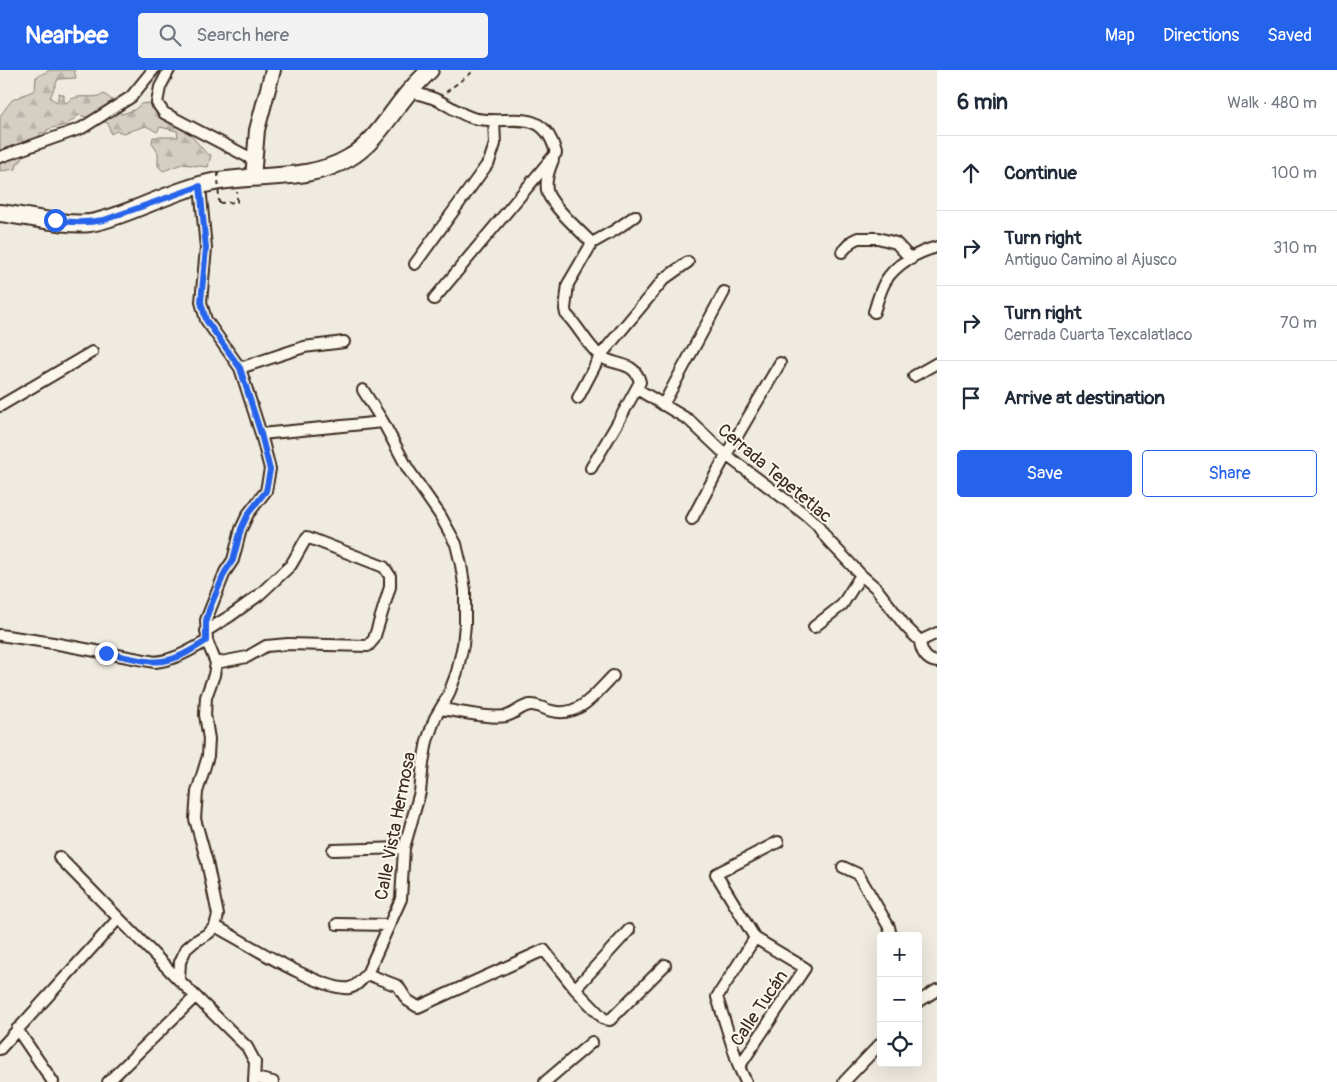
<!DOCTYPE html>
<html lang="en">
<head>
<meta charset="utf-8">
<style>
	:root { --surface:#fff; --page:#f2f2f3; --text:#1f2937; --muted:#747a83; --line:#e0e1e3; --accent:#2563eb }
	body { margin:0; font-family:Pangolin,sans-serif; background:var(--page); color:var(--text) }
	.controls { position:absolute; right:15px; bottom:15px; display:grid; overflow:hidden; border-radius:5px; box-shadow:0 5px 20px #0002 }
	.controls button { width:45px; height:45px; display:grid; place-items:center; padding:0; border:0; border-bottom:1px solid var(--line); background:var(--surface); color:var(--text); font:25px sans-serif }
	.stop { position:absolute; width:15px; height:15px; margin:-11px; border:4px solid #2563eb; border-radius:50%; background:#fff }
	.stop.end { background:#2563eb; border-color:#fff; box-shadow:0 1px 5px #0008 }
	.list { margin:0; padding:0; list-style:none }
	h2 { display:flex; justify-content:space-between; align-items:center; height:65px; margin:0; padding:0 20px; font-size:21px }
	h2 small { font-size:16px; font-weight:400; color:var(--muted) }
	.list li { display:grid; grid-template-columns:32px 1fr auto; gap:15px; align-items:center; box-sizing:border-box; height:75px; padding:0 20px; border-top:1px solid var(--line) }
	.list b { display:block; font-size:19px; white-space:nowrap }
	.list p { margin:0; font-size:16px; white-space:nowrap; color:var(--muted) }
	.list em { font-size:16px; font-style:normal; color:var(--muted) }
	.actions { display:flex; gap:10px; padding:15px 20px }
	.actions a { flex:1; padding:11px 0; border:1px solid var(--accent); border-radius:5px; text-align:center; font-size:18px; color:var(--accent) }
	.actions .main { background:var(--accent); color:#fff }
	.icon { flex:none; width:28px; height:28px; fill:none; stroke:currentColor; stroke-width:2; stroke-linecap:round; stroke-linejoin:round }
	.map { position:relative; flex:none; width:937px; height:1012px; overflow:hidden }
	header { display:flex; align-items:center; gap:30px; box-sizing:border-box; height:70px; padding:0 25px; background:var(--accent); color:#fff }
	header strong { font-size:24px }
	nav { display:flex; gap:28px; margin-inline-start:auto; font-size:18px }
	.search { width:350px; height:45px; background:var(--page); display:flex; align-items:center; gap:12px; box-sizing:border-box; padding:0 18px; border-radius:5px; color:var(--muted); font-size:19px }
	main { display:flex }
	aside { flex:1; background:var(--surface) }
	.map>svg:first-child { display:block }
	.forest { fill:url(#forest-firs); stroke:#887c70 }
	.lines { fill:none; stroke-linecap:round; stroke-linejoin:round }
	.street-casing { stroke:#3b2a1e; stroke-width:14 }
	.secondary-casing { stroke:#3b2a1e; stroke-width:18 }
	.primary-casing { stroke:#3b2a1e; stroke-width:20 }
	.path { stroke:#3b2a1e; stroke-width:2; stroke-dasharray:5 4; stroke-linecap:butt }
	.street { stroke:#fbf7ec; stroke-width:10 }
	.secondary { stroke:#fbf7ec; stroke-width:14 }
	.primary { stroke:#fbf7ec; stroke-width:16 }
	.path-bridge { stroke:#3b2a1e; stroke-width:2; stroke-dasharray:5 4; stroke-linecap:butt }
	.route { stroke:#2563eb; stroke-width:6 }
	.labels { text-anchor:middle; stroke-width:4; stroke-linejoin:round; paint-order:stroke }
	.street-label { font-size:18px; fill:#3b2a1e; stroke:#fbf7ec }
</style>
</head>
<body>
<header>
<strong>Nearbee</strong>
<div class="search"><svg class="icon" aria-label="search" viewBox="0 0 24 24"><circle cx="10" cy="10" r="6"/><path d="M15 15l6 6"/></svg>Search here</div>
<nav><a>Map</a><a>Directions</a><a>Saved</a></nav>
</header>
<main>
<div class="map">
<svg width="937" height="1012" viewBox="0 0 937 1012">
	<defs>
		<pattern id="forest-firs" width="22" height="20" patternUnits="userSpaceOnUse" patternTransform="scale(1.25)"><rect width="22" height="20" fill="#d5cec3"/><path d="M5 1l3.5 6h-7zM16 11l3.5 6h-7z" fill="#b8b1a7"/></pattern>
	</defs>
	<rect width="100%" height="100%" fill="#f0ebe0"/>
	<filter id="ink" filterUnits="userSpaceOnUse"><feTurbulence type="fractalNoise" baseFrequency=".02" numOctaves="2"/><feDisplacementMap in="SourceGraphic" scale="10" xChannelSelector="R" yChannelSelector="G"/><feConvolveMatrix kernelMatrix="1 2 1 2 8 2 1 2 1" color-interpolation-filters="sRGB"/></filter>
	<g filter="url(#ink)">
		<path class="forest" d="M50,0H74L76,8L58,9L50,28L57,32L59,23L64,25V31L66,33C79,21 91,31 104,24L112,30L111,34L116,41L122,44L134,40L141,34L149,33L151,39L157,31L177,49L207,84L211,85L208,97L182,94L163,101L158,96V83L152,73L153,67H178L177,61L160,57L157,62L146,56L124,63L116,61L111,64L108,53L79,45L66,55L52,58L47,60L46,63H40L39,68L24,80L22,90L17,94L16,99L0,101V46L12,30L35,20L36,7Z"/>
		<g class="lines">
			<defs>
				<path id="street" d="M169,0L160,17L157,33L164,43L254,90
					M410,21C418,24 427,26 435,29C449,35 459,44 473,48C508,57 543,33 556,83L434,229
					M0,87L82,58L131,27L153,0
					M553,90C549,100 544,113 548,124C555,139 580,161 592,173
					M200,116L206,178L201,232L206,250L240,298L261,364L270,399L266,421L248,444L241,459L233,490L225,502L206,550L207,571L216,593L214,605L206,627L205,645L209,669L208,686L197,722L195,749L207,792L218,845L215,856L209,863L194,872L186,879L180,892L179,910L247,977L255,992L254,1012
					M842,182L852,171L858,168H878L896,173L911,189
					M415,194L489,92L495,74L494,50
					M874,242C877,232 880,221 885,212C895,194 918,182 937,177
					M240,298L304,277L344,272
					M914,306L937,293
					M637,319L689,350L726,385L806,445L817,455L827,469L861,505L876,518L906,557L920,571
					M578,328L600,286L664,209L688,192
					M663,335L724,222
					M0,336L92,282
					M261,364L383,352
					M591,398L617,354L640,312C634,289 612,297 599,285C586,273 578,256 566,244L565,239L568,214L592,173L615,160L635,146
					M692,449L726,385L780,293
					M814,557L842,535L861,505
					M206,561L230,546L259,525L291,495L307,467L384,497L390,506V517L374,569L368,576L288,574L266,576L247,587L216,593
					M0,565L53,573L155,592C175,590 189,581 207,571
					M920,571C921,581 926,591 937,592
					M920,571L937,563
					M441,639C458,641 490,649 506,646C515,644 521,636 530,635C538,634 545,640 552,641C579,648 596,623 613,606
					M333,780L404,778
					M59,787L179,910
					M843,797L858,804L889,857L891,866
					M337,854L388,855
					M215,856C241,870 323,922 349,918C356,917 362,909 367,904L401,829L404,778L420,722L423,693L427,671L435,648L448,626L457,602L463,575L465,554V520L461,495L456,474L440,445L408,399L383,352L363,320
					M367,904L398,916L407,930L418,937L544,880L575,919L604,949L610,950L665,895
					M575,919L629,860
					M918,932L937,920
					M17,959L53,1012
					M0,979L118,849
					M739,997L805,898L755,868L716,804L778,772
					M255,1008L273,1012
					M108,1012L195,927
					M545,1012L592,972
					M746,1012L739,997L717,927L755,868
					M844,1012L881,973"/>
				<path id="secondary" d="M253,108L257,60L273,0"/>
				<path id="primary" d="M0,143C26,146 66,156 90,153C108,150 124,143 140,137C165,127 193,115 219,111C262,104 310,111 349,88C375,73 390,44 409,22C416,14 423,7 430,0"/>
			</defs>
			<use href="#street" class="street-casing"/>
			<use href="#secondary" class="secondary-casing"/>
			<use href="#primary" class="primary-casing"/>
			<path class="path" d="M446,22L475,0
				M219,133L237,132V122"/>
			<use href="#street" class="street"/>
			<use href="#secondary" class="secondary"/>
			<use href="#primary" class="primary"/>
			<path class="path-bridge" d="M218,102L219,133"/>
		</g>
	</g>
	<g class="lines" filter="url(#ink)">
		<path class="route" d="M55,150C72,153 87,153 104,150L200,116L206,178L201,232L206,250L240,298L261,364L270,400L266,421L248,444L241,459L233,490L225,502L209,540L206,550V571C195,578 182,587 168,590C149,595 126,586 106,583"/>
	</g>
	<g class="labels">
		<g class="street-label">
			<text transform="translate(775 403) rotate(40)" y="6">Cerrada Tepetetlac</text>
			<text transform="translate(395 756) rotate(-79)" y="6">Calle Vista Hermosa</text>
			<text transform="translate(759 938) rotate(-56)" y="6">Calle Tucán</text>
		</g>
	</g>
</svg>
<div class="controls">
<button>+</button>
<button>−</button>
<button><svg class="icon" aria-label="locate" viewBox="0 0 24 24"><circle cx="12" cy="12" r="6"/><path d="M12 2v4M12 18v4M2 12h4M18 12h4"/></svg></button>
</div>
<div class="stop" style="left:55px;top:150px"></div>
<div class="stop end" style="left:106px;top:583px"></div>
</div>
<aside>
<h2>6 min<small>Walk · 480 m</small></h2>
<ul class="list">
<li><svg class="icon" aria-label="ahead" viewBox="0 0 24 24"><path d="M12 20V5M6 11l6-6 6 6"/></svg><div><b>Continue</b></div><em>100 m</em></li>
<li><svg class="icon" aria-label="right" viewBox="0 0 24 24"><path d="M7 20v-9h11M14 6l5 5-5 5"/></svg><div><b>Turn right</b><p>Antiguo Camino al Ajusco</p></div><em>310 m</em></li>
<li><svg class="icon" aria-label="right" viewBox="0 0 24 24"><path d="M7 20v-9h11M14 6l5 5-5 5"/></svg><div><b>Turn right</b><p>Cerrada Cuarta Texcalatlaco</p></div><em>70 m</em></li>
<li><svg class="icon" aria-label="arrive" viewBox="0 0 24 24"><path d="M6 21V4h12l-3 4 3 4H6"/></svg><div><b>Arrive at destination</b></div></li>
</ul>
<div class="actions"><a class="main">Save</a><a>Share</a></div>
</aside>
</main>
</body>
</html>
